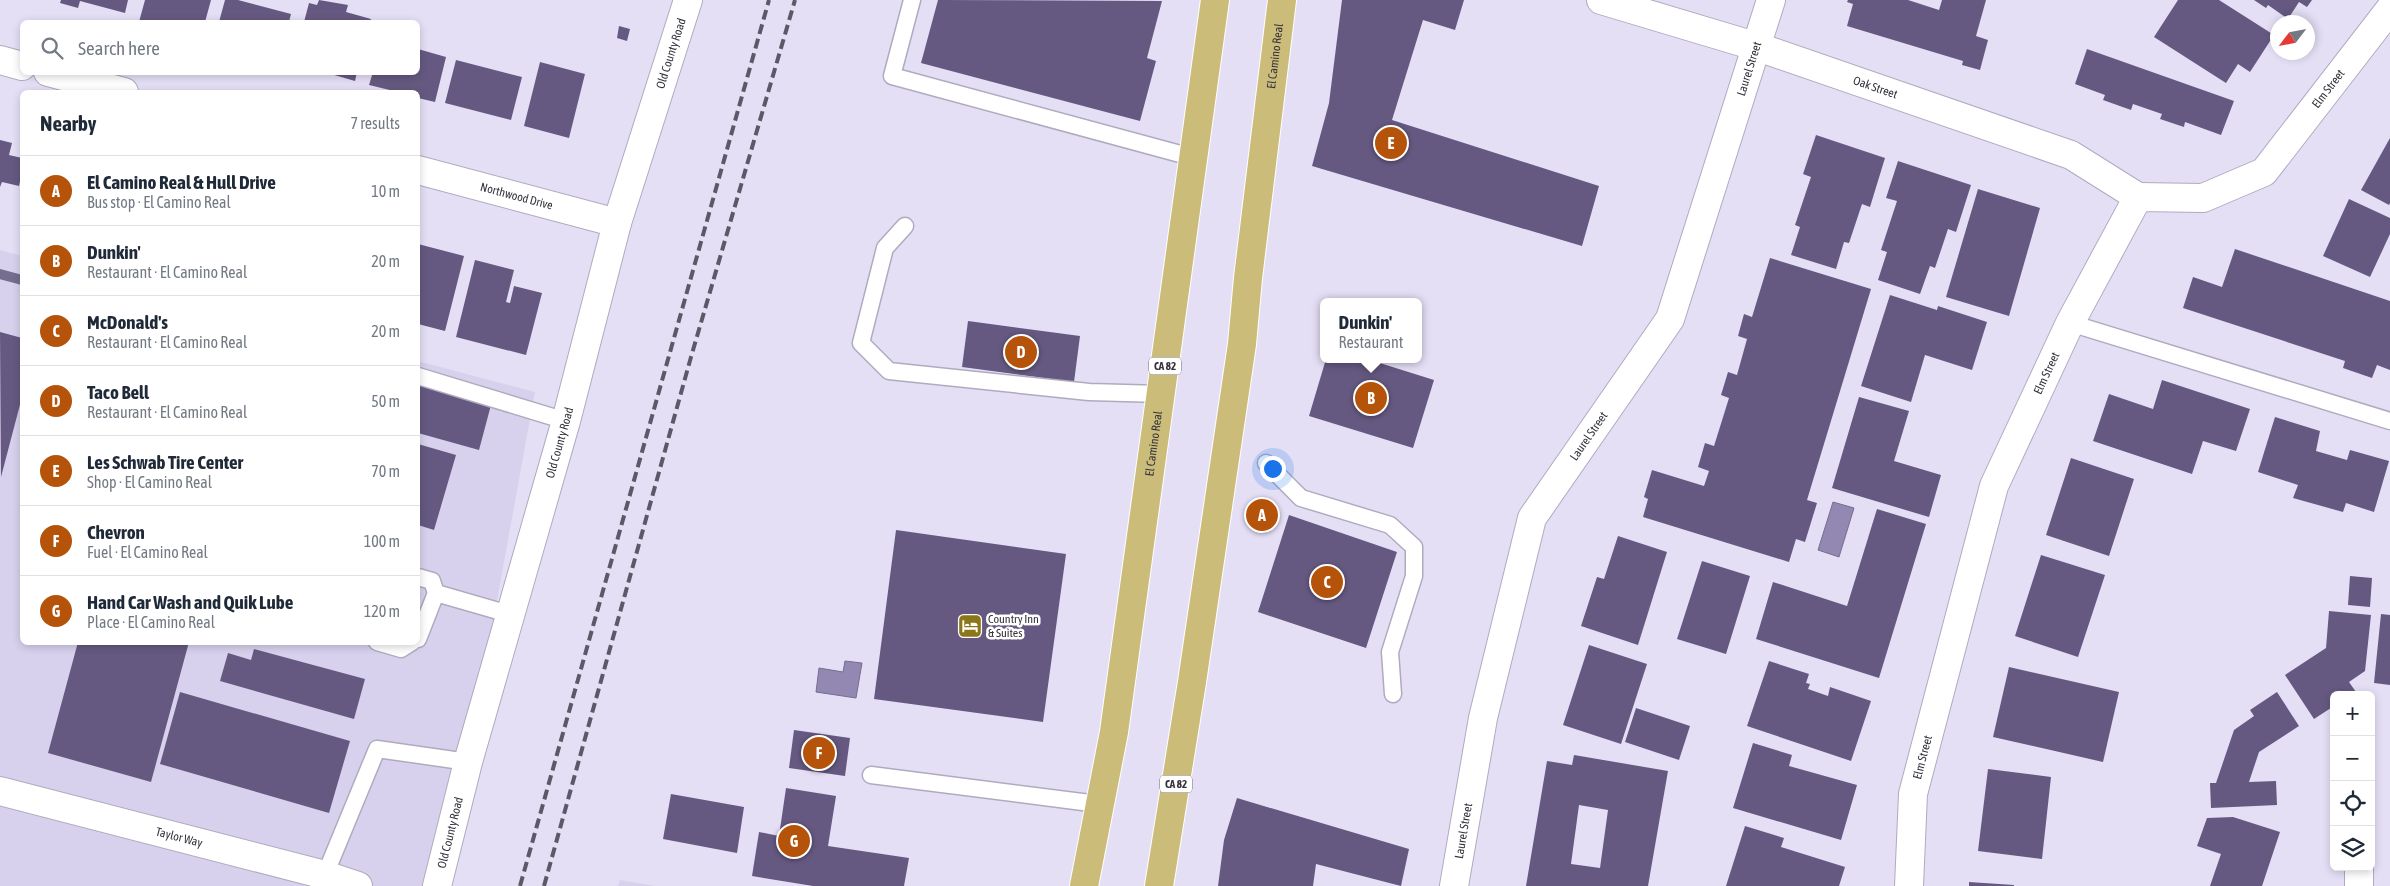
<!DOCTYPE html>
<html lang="en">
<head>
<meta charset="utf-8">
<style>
	:root { --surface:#fff; --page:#f2f2f3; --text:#1f2937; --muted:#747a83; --line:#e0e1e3; --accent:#b45309 }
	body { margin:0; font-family:"Asap Condensed",sans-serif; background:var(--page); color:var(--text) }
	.controls { position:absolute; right:15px; bottom:15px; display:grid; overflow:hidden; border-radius:8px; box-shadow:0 2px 8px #0003 }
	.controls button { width:45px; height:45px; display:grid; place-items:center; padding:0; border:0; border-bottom:1px solid var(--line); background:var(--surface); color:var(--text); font:25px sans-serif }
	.compass { position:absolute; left:2270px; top:15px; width:45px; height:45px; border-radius:50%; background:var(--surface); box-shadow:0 2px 8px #0003; rotate:238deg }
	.you { position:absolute; left:1272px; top:468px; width:18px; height:18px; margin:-12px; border:4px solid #fff; border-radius:50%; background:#1a73e8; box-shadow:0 0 0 8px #1a73e833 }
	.badge { display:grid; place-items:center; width:32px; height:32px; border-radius:50%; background:var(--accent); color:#fff; font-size:16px; font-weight:700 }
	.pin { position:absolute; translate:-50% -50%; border:2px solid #fff; box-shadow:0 1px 5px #0006 }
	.popup { position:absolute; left:1320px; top:298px; width:102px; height:65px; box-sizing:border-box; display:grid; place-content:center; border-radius:8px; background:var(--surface); filter:drop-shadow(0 1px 4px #0005); font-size:16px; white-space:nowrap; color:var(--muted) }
	.popup b { font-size:19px; color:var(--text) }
	.popup::after { content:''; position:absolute; left:50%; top:100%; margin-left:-10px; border:10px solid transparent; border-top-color:var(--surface) }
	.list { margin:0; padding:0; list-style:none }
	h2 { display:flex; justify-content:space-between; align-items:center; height:65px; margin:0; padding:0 20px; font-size:21px }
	h2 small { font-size:16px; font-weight:400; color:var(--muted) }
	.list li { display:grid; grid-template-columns:32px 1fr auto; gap:15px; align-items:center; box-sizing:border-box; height:70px; padding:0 20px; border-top:1px solid var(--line) }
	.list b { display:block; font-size:19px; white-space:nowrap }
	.list p { margin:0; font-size:16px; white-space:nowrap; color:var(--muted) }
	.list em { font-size:16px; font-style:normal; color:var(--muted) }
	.icon { flex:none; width:28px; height:28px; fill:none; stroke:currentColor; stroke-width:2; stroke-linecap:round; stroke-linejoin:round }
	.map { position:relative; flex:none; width:2390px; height:886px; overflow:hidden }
	.search { position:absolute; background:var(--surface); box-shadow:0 2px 8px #0003; left:20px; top:20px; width:400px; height:55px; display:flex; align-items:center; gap:12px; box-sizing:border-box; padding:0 18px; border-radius:8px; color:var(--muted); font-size:19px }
	.panel { position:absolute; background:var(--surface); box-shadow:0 2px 8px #0003; left:20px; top:90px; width:400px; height:555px; border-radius:8px }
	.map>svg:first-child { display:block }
	.built { fill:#d8d1ed }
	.water { fill:#9388b2; stroke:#766e8e }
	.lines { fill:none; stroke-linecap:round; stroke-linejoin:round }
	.stream { stroke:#766e8e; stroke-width:10 }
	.building { fill:#655981; fill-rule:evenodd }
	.lane-casing { stroke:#b0aabf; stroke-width:19 }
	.street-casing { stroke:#b0aabf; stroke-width:30 }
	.secondary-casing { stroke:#b0aabf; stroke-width:30 }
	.primary-casing { stroke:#fff; stroke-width:30 }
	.lane { stroke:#fff; stroke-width:16 }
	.street { stroke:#fff; stroke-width:28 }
	.secondary { stroke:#fff; stroke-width:28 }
	.primary { stroke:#cbbc7a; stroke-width:28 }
	.rail { stroke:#5c5966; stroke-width:4; stroke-dasharray:10 5; stroke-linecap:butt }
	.labels { text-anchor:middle; stroke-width:5; stroke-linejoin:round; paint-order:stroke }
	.shield { fill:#fff; stroke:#717076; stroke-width:1 }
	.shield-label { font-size:11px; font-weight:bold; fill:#34323b }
	.street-label { font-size:12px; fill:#34323b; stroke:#fff }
	.poi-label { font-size:12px; fill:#34323b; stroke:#fff; text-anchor:start }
</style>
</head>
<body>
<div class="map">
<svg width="2390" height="886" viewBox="0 0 2390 886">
	<rect width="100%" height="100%" fill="#e5dff6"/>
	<path class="built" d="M0,250L22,256V642H418V361L535,392L445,886H0Z
		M620,880L655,886H618Z"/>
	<path class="water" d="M1833,502L1854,508L1839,557L1818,550Z
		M845,661L862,663L856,698L816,692L819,668L843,672Z"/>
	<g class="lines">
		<path class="stream" d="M0,274L22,280"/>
	</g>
	<path class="building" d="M61,0H128L125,13L80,1L78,8L60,3Z
		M145,0H211L205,22H139Z
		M225,0H238L291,14L289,22H219Z
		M319,0L348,5L346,12L371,19L370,22H304L309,3L317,5Z
		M938,0L1162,1L1147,58L1156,61L1140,121L921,63Z
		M1342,0H1464L1455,30L1423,20L1392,120L1599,186L1582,246L1312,166L1329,103Z
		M1848,0H1908L1939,10L1942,0H1986L1976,36L1988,40L1980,70L1962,65L1963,61L1847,26L1853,4L1847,2Z
		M2178,0H2219L2274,35L2250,72L2238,64L2226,83L2154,37Z
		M2254,0H2312L2307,7L2299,2L2288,19L2268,5L2266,8Z
		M619,26L630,29L627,41L617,38Z
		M418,49L446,57L435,102L418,98V92H398L369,85L373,72H418Z
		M2087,49L2234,101L2221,135L2185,122L2184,127L2160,119L2162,114L2133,104L2131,110L2103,100L2105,95L2075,84Z
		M456,60L522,77L511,120L445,103Z
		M540,62L585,74L569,138L524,126Z
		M324,72H357L355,81Z
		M1816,135L1885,158L1870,207L1862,204L1849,243L1844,242L1836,269L1791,255L1800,227L1795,225L1811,177L1803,174Z
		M2390,138V203L2389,205L2361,190Z
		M0,140L12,143L9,155L22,158V173L19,186L2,182L0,187Z
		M1898,161L1971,185L1956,232L1948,229L1935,268L1930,266L1920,294L1878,280L1887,252L1881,250L1897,201L1886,198Z
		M1978,189L2040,208L2009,316L1946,297Z
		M2349,199L2390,218V234L2370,277L2323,256Z
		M418,244L464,256L445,331L418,324Z
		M2235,249L2390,301V370L2377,365L2372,378L2343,368L2345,361L2183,308L2193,277L2222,287Z
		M1770,258L1871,289L1807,500L1817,503L1805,542L1796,539L1789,562L1643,517L1648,499L1644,497L1652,470L1704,486L1709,471L1698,467L1705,443L1714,446L1729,398L1721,395L1728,372L1737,375L1747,339L1738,336L1744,314L1752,317Z
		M475,260L514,270L506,302L510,303L514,286L542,293L526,355L456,337Z
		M1890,295L1937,310L1938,306L1987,322L1972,370L1925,355L1911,402L1861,386Z
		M968,321L1080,336L1074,382L962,367Z
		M0,332L22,338V397L1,477Z
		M1326,359H1367L1434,380L1413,448L1309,416Z
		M2162,380L2250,409L2236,451L2203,441L2192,474L2093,441L2109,394L2153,409Z
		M418,385L491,405L479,450L418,433Z
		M1859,397L1909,411L1894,461L1941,475L1929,517L1832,488Z
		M2275,417L2320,431L2316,451L2347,460L2350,450L2389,461L2374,512L2346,503L2343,512L2293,498L2298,485L2258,472Z
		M418,444L456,455L434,530L418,525Z
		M2071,458L2134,479L2109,556L2046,535Z
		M1877,509L1926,524L1879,678L1756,639L1773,582L1847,606Z
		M1289,515L1397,552L1366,648L1258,612Z
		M896,530L1066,554L1043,722L874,699Z
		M1618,536L1667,552L1638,645L1581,626L1597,577L1604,579Z
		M2041,555L2105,575L2078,657L2015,636Z
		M1702,561L1750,576L1726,654L1677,639Z
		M2350,576L2372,578L2370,607L2348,605Z
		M2329,611L2371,615L2365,671L2349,682L2356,692L2351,695H2334V706L2314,719L2285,675L2326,648Z
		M2381,614L2390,615V685L2374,683Z
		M78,642H189L151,782L48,753Z
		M1589,645L1647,664L1621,744L1563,725Z
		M254,649L365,679L354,719L220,681L228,653L251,660Z
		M1769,661L1809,674L1806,683L1810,684L1808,689L1828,696L1830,687L1871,701L1851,761L1747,726Z
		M2009,667L2119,692L2103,762L1993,737Z
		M180,692L350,741L329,813L160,764Z
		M2277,692L2299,726L2259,752L2249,782L2276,781L2277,805L2211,808L2210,783H2216L2234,730L2254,716L2250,710Z
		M1636,708L1690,726L1679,760L1625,742Z
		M794,730L850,738L845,776L789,768Z
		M1753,743L1792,755L1789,766L1857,785L1841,840L1733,808Z
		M1574,755L1668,771L1648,886H1526L1547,761L1572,765ZM1579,805L1608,810L1600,868L1571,864Z
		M1988,769L2051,777L2042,859L1978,851Z
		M786,788L836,796L828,846L909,858L904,886H813L752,876L759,832L779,836Z
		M671,794L744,807L737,853L663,839Z
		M1237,798L1409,849L1401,886L1316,864L1313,886H1218L1224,840Z
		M2233,817L2280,832L2262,886H2210L2221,854L2197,846L2207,818Z
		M1745,826L1784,838L1781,847L1845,867L1839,886H1726Z
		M1969,882L2014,885V886H1969Z"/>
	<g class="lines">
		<defs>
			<path id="lane" d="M912,0L892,76L1195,158
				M905,226L885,248L861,343L889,371L1089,392L1161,394
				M2070,323L2390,421
				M418,376L566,421
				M1266,463L1301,498L1390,525L1414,547V576L1390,652L1393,694
				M418,577L432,581L436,593L418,639
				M436,593L509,614
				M377,642L401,649L412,642
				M871,775L1098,804
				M325,875L377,749L468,762"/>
			<g id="street">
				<path id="s1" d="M1601,0L1758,47L2071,155L2138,197"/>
				<path d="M0,60L22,66"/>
				<path d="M48,72L124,92"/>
				<path id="s2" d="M418,170L617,223"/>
				<path id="s3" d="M0,791L325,875L358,886"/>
				<path d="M2359,867V886"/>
				<path id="s4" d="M1454,886L1483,718L1532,518L1670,319L1771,0"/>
				<path id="s5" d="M1909,886L1913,794L1994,486L2070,323L2138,197L2203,198L2264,172L2390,9"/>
			</g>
			<g id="secondary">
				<path id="s6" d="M437,886L468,762L566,421L617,223L688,0"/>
			</g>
			<g id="primary">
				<path id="s7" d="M1084,886L1114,732L1215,0"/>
				<path id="s8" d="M1159,886L1192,682L1242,344L1248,278L1282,0"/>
			</g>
		</defs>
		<use href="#lane" class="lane-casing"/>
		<use href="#street" class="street-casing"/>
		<use href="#secondary" class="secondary-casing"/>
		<use href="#primary" class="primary-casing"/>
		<use href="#lane" class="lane"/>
		<use href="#street" class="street"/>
		<use href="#secondary" class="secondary"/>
		<use href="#primary" class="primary"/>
		<path class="rail" d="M520,886L769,0
			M544,886L691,357L795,0"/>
	</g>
	<defs>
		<symbol id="hotel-square" viewBox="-11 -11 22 22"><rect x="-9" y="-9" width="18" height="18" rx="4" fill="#8b761a" stroke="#fff"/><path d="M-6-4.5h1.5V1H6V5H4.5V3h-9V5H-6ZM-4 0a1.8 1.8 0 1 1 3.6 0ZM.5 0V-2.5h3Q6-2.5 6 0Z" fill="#fff"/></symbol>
	</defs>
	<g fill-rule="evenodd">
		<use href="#hotel-square" x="956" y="612" width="28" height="28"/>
	</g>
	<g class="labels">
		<g class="shield">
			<rect x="1149" y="357.5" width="32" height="17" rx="4"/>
			<rect x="1160" y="775.5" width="32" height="17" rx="4"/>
		</g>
		<g class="shield-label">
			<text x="1165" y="370">CA 82</text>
			<text x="1176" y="788">CA 82</text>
		</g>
		<g class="street-label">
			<text dy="4" stroke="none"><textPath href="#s6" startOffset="865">Old County Road</textPath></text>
			<text dy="4" stroke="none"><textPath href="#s8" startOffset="838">El Camino Real</textPath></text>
			<text dy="4" stroke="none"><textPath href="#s4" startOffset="881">Laurel Street</textPath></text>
			<text dy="4" stroke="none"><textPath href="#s1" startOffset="288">Oak Street</textPath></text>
			<text dy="4" stroke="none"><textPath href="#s5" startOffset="970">Elm Street</textPath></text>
			<text dy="4" stroke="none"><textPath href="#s2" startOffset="102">Northwood Drive</textPath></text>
			<text dy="4" stroke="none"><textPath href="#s5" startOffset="535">Elm Street</textPath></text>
			<text dy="4" stroke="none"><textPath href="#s4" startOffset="476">Laurel Street</textPath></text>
			<text dy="4" stroke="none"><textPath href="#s6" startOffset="460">Old County Road</textPath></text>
			<text dy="4" stroke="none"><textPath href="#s7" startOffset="448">El Camino Real</textPath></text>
			<text dy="4" stroke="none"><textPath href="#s5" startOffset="130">Elm Street</textPath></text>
			<text dy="4" stroke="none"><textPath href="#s4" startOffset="56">Laurel Street</textPath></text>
			<text dy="4" stroke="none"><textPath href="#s6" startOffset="55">Old County Road</textPath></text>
			<text dy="4" stroke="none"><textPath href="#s3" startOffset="185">Taylor Way</textPath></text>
		</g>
		<g class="poi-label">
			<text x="988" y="623">Country Inn<tspan x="988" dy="14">&amp; Suites</tspan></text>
		</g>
	</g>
</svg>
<div class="controls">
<button>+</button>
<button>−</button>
<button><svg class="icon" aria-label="locate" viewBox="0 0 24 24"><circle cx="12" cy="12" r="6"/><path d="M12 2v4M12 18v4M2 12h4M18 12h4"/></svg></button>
<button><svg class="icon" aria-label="layers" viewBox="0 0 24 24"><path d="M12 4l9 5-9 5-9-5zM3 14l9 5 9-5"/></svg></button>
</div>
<svg class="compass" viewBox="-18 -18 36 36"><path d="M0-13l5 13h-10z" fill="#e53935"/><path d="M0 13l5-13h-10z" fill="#747a83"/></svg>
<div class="you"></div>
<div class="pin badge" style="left:1262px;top:515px">A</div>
<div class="pin badge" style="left:1371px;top:398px">B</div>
<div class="popup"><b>Dunkin'</b>Restaurant</div>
<div class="pin badge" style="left:1327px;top:582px">C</div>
<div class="pin badge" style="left:1021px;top:352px">D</div>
<div class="pin badge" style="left:1391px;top:143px">E</div>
<div class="pin badge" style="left:819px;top:753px">F</div>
<div class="pin badge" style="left:794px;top:841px">G</div>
<div class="search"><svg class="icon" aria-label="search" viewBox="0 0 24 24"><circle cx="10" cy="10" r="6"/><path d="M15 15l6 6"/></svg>Search here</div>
<section class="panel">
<h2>Nearby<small>7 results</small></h2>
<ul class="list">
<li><span class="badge">A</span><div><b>El Camino Real &amp; Hull Drive</b><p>Bus stop · El Camino Real</p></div><em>10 m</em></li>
<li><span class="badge">B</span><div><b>Dunkin'</b><p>Restaurant · El Camino Real</p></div><em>20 m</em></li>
<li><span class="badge">C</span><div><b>McDonald's</b><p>Restaurant · El Camino Real</p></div><em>20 m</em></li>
<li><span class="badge">D</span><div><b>Taco Bell</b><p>Restaurant · El Camino Real</p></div><em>50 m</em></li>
<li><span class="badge">E</span><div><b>Les Schwab Tire Center</b><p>Shop · El Camino Real</p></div><em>70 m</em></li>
<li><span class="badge">F</span><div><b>Chevron</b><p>Fuel · El Camino Real</p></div><em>100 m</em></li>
<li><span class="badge">G</span><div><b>Hand Car Wash and Quik Lube</b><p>Place · El Camino Real</p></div><em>120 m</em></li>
</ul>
</section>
</div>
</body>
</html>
